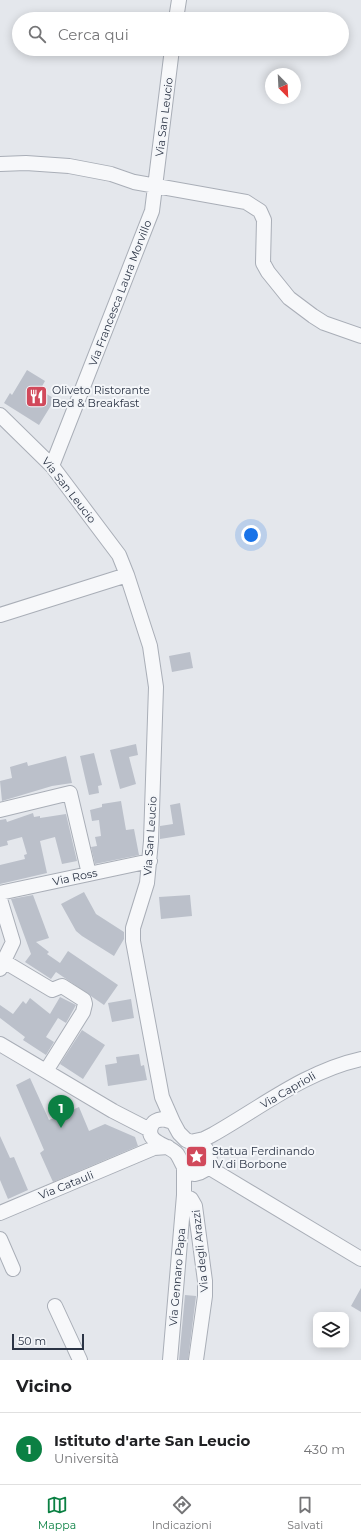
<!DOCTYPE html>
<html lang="it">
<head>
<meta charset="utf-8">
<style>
	:root { --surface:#fff; --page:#f6f6f6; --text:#202124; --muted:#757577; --line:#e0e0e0; --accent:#0b8043 }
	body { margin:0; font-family:Montserrat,sans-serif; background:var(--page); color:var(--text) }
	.controls { position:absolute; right:12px; bottom:12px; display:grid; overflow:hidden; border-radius:8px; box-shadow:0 2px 10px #0003 }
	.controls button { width:36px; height:36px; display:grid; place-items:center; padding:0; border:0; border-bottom:1px solid var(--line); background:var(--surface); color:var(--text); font:20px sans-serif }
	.compass { position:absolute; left:265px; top:68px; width:36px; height:36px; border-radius:50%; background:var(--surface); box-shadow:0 2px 10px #0003; rotate:156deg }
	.scale { position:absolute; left:12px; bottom:10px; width:72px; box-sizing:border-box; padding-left:4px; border:2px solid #2b3445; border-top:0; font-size:11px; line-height:14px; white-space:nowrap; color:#2b3445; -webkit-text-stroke:3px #f4f6f9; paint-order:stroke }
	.you { position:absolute; left:251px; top:535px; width:14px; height:14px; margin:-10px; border:3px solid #fff; border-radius:50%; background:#1a73e8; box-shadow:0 0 0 6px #1a73e833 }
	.badge { display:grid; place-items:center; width:26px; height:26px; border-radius:50%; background:var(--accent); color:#fff; font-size:13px; font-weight:700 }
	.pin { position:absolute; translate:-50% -33px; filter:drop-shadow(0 1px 2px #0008) }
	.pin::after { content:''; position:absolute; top:21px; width:14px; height:12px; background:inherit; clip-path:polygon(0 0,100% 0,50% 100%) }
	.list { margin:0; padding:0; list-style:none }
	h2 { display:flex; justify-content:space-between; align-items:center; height:52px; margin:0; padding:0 16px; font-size:17px }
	h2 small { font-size:13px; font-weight:400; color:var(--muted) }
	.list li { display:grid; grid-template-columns:26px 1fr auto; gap:12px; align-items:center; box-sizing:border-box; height:72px; padding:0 16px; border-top:1px solid var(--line) }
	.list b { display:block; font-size:15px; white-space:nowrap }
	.list p { margin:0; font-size:13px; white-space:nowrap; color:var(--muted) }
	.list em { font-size:13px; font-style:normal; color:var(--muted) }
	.icon { flex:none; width:22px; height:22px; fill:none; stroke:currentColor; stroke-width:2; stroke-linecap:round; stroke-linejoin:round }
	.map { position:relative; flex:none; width:361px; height:1360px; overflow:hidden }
	.search { position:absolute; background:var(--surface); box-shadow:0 2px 10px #0003; left:12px; right:12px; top:12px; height:44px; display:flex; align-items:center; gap:10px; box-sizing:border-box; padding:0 14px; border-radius:22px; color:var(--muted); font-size:15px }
	.sheet { height:124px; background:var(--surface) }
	nav { display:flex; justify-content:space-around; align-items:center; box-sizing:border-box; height:56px; border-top:1px solid var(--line); background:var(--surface); font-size:11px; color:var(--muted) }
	nav a { display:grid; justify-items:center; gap:2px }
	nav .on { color:var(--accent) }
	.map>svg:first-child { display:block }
	.building { fill:#bbc0ca }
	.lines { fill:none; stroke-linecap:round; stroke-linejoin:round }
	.minor-casing { stroke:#a9aeb7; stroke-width:16 }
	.minor { stroke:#f7f8fa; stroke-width:14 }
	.labels { text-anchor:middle; stroke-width:4; stroke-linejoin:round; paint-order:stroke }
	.street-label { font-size:11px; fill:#2b3445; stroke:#f4f6f9 }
	.poi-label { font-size:11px; fill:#2b3445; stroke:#f4f6f9; text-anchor:start }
</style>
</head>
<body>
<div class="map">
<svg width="361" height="1360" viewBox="0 0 361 1360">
	<rect width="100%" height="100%" fill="#e4e7ec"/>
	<path class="building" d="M27,370L45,381L40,390L55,399L39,425L4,403L10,393L12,395Z
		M190,652L193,668L172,672L169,656Z
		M136,744L138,755L129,757L136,784L120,789L110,750Z
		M94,753L102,785L98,786L99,793L89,795L80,756Z
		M66,756L72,783L52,786L2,801L0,781L12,778L10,767L27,762L28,766Z
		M121,801L126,830L134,829L139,855L95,864L91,847L97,846L95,837L101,836L99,820L92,821L90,810L102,807V804Z
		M180,803L185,835L160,839V826L173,824L170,805Z
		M33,813L34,817L40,816V818L66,814L77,861L62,864L55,837L40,841L47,873L0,884V865L25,859L24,855L27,854L22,837L7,841L8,845L0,847V820L6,819L7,822Z
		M84,892L96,914L124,932V939L114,956L82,936L76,931L61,904Z
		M33,895L49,938L36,942L49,952L47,954L60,963L68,951L118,985L104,1005L56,972L51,979L25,962L31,954L11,899Z
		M190,895L192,916L161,919L159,897Z
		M60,997L76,1005L66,1023L58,1018L46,1037L54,1042L46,1055L23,1040L25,1037L0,1018V1005L13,1014L23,1001L26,1004L30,998L50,1014Z
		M131,999L134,1018L112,1022L108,1003Z
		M82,1030L105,1045L83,1079L60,1064Z
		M139,1054L141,1066L144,1065L147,1080L108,1086L105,1065L117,1063L116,1057Z
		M30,1078L49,1120L79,1107L89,1131L105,1124L135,1137L138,1146L53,1182L40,1153L44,1150L16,1085Z
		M0,1136L10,1158L14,1157L28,1190L8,1199L0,1180Z
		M361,1288V1312L351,1306Z
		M185,1295L196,1296L188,1360H179Z"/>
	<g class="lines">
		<defs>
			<path id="minor" d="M176,19L179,0
				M0,164L26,163L69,166L111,174L134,182L246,202L260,211L264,220L263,263L268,272L289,298L313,316L324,323L361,336
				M0,415L52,466L119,555L127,575L150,646L156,687L151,841L147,883L133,928V941L162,1097L173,1122
				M52,466L152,211L172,49
				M0,615L127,575
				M0,810L70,793L89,874
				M0,893L150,861
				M0,899L13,942L0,969
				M5,962L52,990L62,986L84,1000L85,1004L83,1012L46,1071
				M0,1044L113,1111L150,1130
				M163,1119L173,1122L179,1133L186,1140L206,1149C214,1161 209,1171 195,1174C183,1172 183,1163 177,1154C170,1145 145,1143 151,1127C153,1121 157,1120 163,1119Z
				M190,1142L204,1139L212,1135C260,1108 306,1071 361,1059
				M208,1167L361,1259
				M184,1195L191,1199L195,1206L205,1281V1296L196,1360
				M0,1213L154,1148L168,1147
				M0,1239L13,1269
				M55,1306L80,1360
				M170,1360L184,1195V1168"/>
		</defs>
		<use href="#minor" class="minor-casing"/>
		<use href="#minor" class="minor"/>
	</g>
	<defs>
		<symbol id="restaurant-square" viewBox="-11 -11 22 22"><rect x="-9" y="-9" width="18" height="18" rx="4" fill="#d1495b" stroke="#f4f6f9"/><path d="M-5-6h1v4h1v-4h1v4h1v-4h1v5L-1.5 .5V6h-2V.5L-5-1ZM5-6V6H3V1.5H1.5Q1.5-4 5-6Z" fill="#fff"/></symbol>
		<symbol id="sight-square" viewBox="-11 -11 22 22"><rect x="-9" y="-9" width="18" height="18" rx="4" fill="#d1495b" stroke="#f4f6f9"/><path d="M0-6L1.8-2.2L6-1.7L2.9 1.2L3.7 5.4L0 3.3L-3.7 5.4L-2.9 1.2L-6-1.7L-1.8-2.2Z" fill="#fff"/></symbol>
	</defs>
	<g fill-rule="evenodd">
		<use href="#restaurant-square" x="24" y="384" width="25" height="25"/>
		<use href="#sight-square" x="184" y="1144" width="25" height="25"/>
	</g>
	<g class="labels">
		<g class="street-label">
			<text transform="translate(164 117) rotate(-83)" y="4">Via San Leucio</text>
			<text transform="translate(120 293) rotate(-69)" y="4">Via Francesca Laura Morvillo</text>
			<text transform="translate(69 490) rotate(52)" y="4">Via San Leucio</text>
			<text transform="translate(150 836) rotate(-86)" y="4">Via San Leucio</text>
			<text transform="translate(75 877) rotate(-12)" y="4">Via Ross</text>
			<text transform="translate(288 1090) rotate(-30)" y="4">Via Caprioli</text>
			<text transform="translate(66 1185) rotate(-22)" y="4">Via Catauli</text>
			<text transform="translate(200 1251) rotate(-96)" y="4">Via degli Arazzi</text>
			<text transform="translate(177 1277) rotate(-85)" y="4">Via Gennaro Papa</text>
		</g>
		<g class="poi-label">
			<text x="52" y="394">Oliveto Ristorante<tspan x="52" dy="13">Bed &amp; Breakfast</tspan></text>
			<text x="212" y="1155">Statua Ferdinando<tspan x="212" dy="13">IV di Borbone</tspan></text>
		</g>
	</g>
</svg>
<div class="controls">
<button><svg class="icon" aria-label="layers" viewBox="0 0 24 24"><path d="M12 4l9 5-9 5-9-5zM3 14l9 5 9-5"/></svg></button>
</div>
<svg class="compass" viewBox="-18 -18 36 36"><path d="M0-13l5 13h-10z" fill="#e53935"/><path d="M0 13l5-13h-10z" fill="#757577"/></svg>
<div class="scale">50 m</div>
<div class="you"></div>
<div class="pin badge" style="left:61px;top:1128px">1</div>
<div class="search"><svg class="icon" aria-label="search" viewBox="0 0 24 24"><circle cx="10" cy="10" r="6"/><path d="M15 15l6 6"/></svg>Cerca qui</div>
</div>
<section class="sheet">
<h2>Vicino<small></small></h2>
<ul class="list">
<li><span class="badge">1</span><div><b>Istituto d'arte San Leucio</b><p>Università</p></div><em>430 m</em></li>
</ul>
</section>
<nav>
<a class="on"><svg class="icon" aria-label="map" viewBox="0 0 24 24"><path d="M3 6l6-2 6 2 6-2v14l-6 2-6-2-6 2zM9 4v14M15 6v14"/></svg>Mappa</a>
<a><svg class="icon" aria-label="directions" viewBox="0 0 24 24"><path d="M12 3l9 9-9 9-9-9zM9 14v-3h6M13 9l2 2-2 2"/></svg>Indicazioni</a>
<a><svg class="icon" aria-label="saved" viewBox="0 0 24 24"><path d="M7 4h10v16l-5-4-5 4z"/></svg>Salvati</a>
</nav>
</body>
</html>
